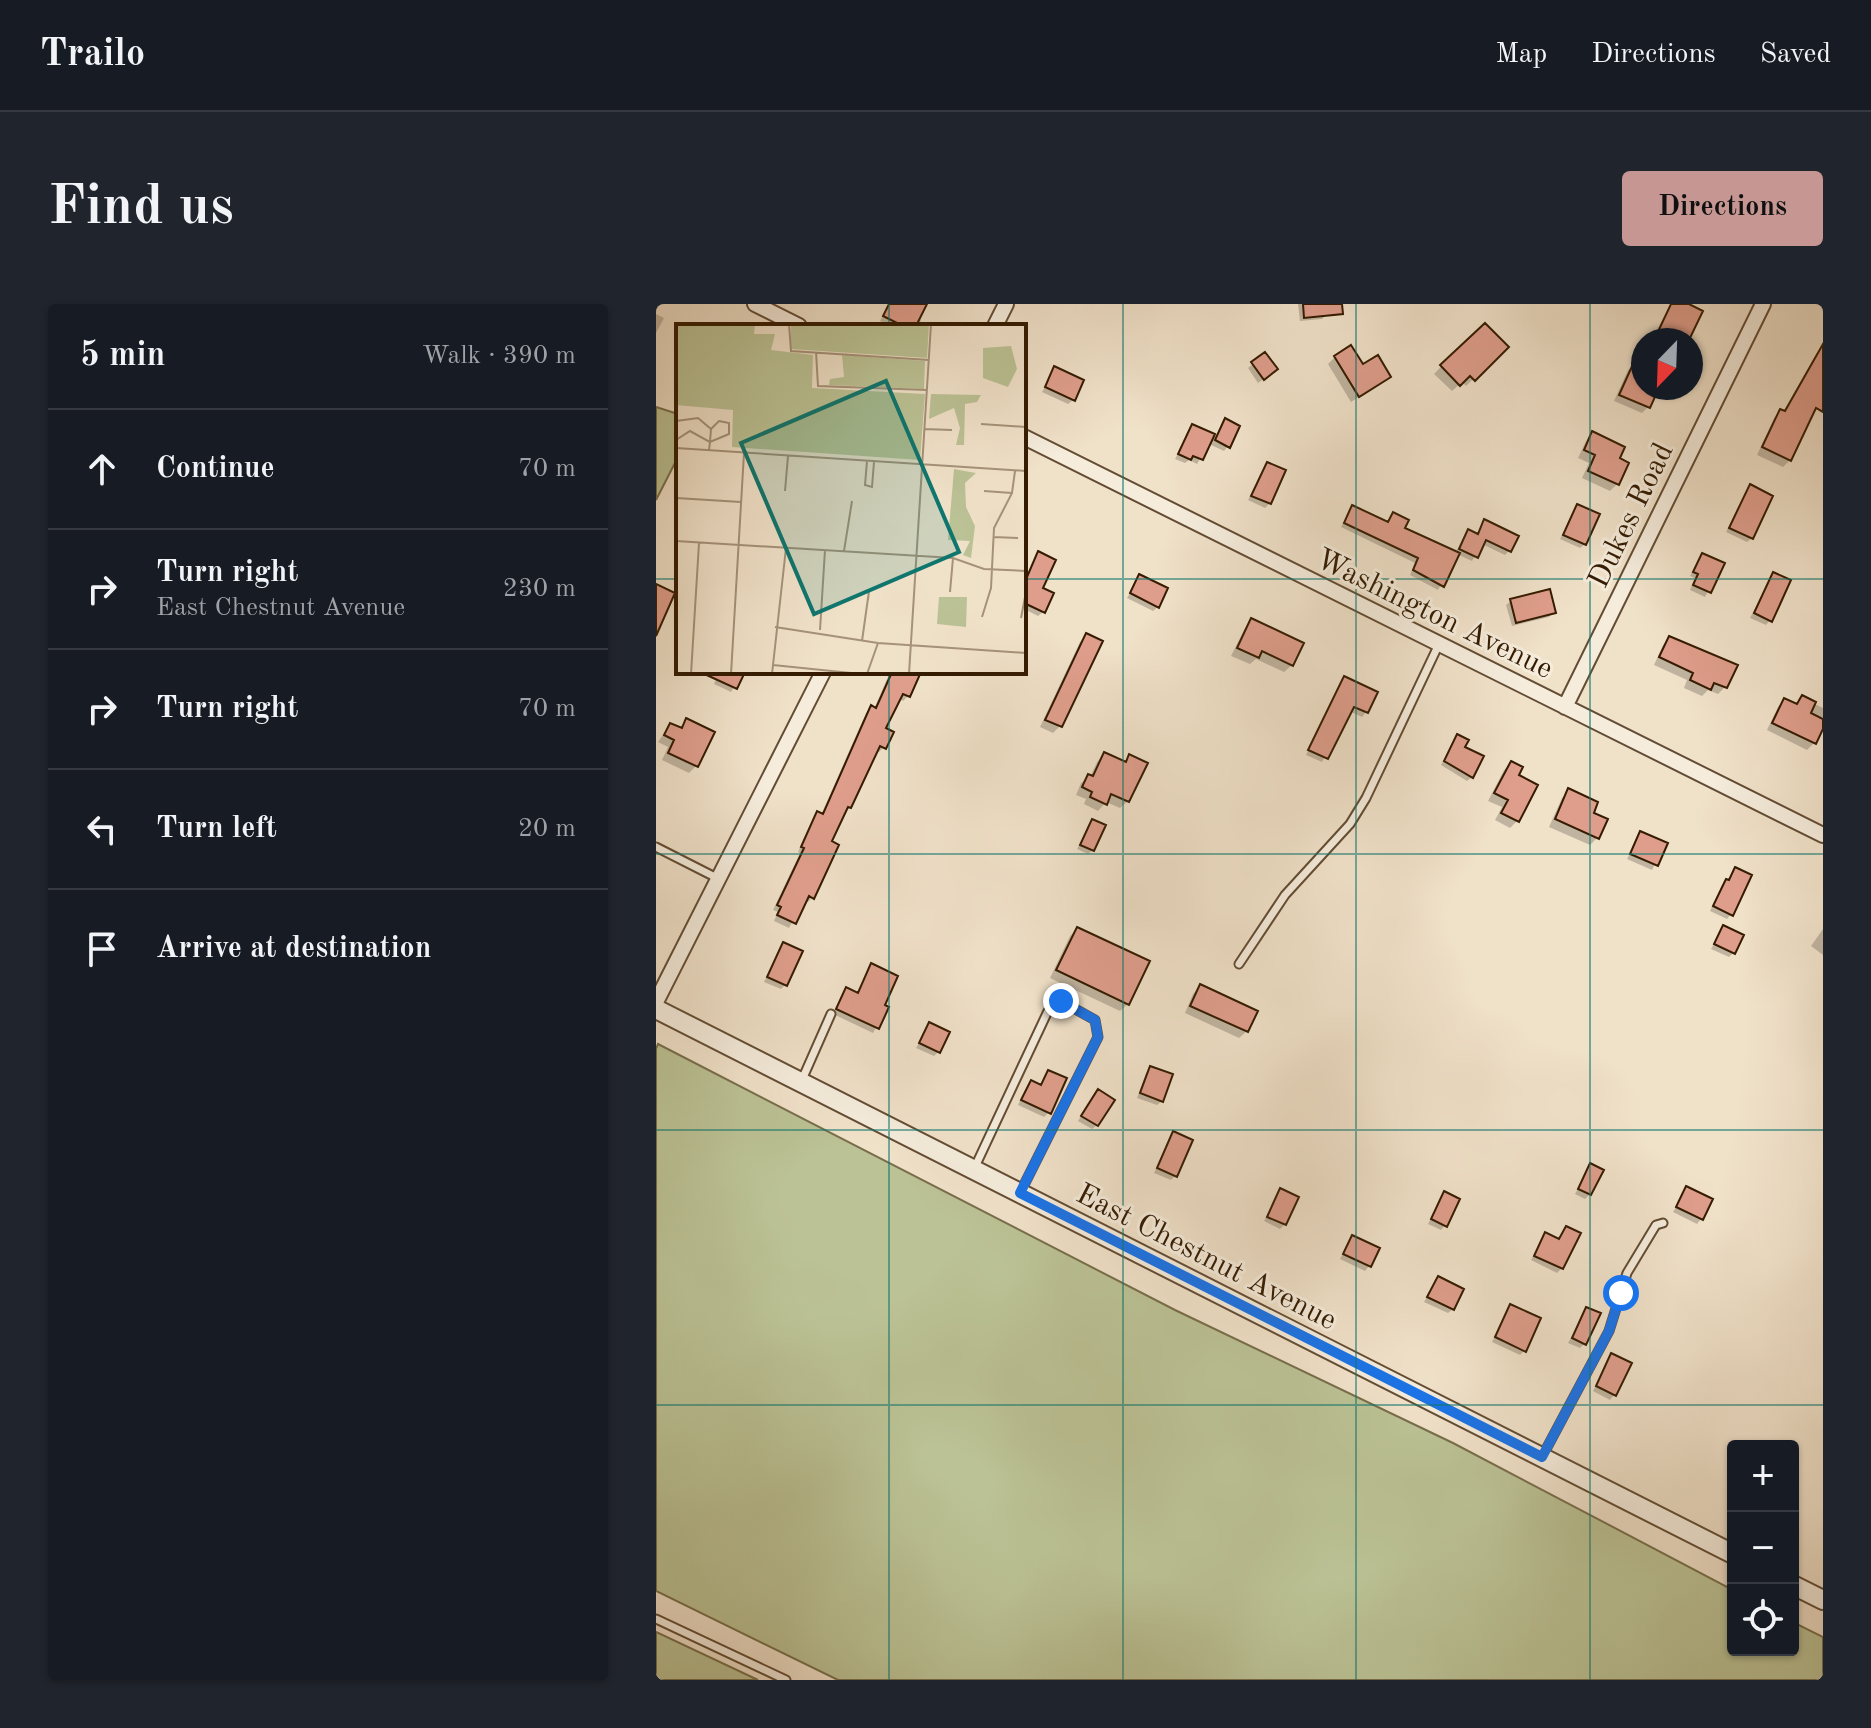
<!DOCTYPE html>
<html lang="en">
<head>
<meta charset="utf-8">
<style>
	:root { --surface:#171b24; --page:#20242c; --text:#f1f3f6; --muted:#9ea1a6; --line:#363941; --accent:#c59692 }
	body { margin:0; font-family:"Old Standard TT",serif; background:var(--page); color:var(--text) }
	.controls { position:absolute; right:24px; bottom:24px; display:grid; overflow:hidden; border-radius:8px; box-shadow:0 2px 6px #0004 }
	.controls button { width:72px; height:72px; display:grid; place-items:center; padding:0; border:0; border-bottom:2px solid var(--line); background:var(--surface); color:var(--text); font:40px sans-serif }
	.compass { position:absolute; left:975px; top:24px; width:72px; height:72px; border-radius:50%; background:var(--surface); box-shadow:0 2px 6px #0004; rotate:203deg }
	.stop { position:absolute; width:24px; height:24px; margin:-18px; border:6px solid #1a73e8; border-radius:50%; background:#fff }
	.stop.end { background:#1a73e8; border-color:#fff; box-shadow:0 2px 8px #0008 }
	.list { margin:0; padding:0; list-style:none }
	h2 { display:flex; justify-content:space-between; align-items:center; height:104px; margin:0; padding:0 32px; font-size:34px }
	h2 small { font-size:26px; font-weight:400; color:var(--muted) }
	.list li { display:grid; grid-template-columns:52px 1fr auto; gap:24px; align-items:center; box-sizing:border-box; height:120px; padding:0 32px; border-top:2px solid var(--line) }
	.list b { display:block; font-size:30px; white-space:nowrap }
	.list p { margin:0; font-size:26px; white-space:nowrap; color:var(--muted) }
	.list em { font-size:26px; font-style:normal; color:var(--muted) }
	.icon { flex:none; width:44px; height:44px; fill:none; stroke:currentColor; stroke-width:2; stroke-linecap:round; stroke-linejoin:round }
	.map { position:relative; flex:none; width:1167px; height:1376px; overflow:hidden; border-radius:8px }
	header { display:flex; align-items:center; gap:48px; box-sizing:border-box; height:112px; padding:0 40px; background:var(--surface); border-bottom:2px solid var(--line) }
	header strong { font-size:38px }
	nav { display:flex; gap:44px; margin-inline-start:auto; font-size:28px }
	.intro { display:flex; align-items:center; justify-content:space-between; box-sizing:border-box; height:192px; padding:0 48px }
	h1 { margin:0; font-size:56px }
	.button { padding:20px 36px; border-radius:8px; background:var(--accent); color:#111; font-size:28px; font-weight:700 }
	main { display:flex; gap:48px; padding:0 48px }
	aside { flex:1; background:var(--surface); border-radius:8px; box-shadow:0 2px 6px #0004 }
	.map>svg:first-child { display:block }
	.green { fill:#bbc295; stroke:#786e4b; stroke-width:2 }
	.shadow { fill:#0003 }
	.building { fill:#df9e8c; stroke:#341b01; stroke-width:2 }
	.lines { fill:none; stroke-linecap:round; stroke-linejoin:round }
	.service-casing { stroke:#634c33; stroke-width:11 }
	.minor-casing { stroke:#634c33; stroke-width:18 }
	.tertiary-casing { stroke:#634c33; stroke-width:22 }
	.service { stroke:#f5ecdc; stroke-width:7 }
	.minor { stroke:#f5ecdc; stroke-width:14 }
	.tertiary { stroke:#f5ecdc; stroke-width:18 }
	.route { stroke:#1a73e8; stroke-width:10 }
	.grid { fill:none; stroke:#0f766e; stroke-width:2; stroke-opacity:0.55 }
	.labels { text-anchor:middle; stroke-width:6; stroke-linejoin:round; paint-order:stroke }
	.street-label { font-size:30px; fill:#341b01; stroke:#f5ecdc }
	.inset-road { fill:none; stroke:#a59279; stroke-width:2 }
	.view { fill:#0f766e; fill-opacity:0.15; stroke:#0f766e; stroke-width:4 }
	.inset-edge { fill:none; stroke:#341b01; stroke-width:4 }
</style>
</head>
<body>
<header>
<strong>Trailo</strong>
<nav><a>Map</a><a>Directions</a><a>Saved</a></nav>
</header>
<div class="intro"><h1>Find us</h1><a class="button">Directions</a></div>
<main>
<aside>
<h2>5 min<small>Walk · 390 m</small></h2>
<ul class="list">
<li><svg class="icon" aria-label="ahead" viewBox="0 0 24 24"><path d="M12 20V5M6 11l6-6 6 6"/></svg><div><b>Continue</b></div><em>70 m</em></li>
<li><svg class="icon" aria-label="right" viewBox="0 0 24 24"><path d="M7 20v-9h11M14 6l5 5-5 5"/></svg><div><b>Turn right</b><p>East Chestnut Avenue</p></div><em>230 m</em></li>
<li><svg class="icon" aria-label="right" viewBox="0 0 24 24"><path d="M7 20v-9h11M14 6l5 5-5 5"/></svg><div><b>Turn right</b></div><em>70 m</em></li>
<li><svg class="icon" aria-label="left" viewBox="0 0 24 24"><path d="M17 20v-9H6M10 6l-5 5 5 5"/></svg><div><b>Turn left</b></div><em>20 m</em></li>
<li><svg class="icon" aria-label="arrive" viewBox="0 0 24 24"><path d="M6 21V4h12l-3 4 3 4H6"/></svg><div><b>Arrive at destination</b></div></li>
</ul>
</aside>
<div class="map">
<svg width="1167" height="1376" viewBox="0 0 1167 1376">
	<rect width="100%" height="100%" fill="#f0e1c9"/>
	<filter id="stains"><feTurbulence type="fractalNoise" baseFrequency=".0025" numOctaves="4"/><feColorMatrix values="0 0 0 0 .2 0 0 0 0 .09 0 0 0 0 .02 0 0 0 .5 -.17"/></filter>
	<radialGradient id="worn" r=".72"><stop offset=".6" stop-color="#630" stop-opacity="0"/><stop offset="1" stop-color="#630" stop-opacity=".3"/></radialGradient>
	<path class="green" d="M0,103L22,110V153L0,196Z
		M2,740L519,1006L797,1139L1077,1286V1346H1137V1318L1167,1333V1376H182L0,1287V745Z
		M0,1328L102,1376H0Z"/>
	<path class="shadow" d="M233,0H269L262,15L265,16L262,22H235L224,17Z
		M642,0H670L671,10L666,15L644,17Z
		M1015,0H1028L1031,36H996Z
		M0,10L8,14L0,29Z
		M850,43L810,82L806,78L796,87L778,70L797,50Z
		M1167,43V96L1154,113L1134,156L1127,163L1101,151L1118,114L1125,107L1127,108L1160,50Z
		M609,51L615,70L602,79L592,64Z
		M679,53L733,73L695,98L672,60Z
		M987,56V84H1001L992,103L986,109L958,97L972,66Z
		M399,65L417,96L412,100L386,88Z
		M570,117L572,142L568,147L553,140L541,160L533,156L529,159L519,155L537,122L560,132Z
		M937,130L961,155L970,160L961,180L954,187L926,174L933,159L922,154L930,137Z
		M611,160L614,199L609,204L592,196Z
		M1094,183L1096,234L1091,238L1070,228Z
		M922,202L929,240L924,244L904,235Z
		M696,203L731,219L737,211L746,225L799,250L808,232L812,227L820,231L829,218L853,247L849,251L826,240L816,257L801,250L782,286L754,271L759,259L685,223Z
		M383,250L387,308L382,312L368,305V277Z
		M1046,251L1066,260L1049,293L1034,286L1039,274L1034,272Z
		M1117,270L1114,316L1110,321L1094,314Z
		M484,273L502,303L497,307L471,294Z
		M855,297L898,308L893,313L856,322L850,301Z
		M596,316L636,361L628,368L600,355L594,360L575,352L589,324Z
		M431,331L404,422L397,429L384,423L424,338Z
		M1014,334L1069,383L1062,390L1052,386L1046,392L1028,384L1031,376L998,361L1007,341Z
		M63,368H87L75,388L58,380Z
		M234,368H263L252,392L247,397L242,394L227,425L228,443L223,448L219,446L174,538L157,593L152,598L148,597L133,624L118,617L122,608L117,606L144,549L142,548L157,515L162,510L165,511L210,409L215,404L218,405Z
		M689,375L710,408L706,413L693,407L666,458L650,451Z
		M1146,394L1167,404V420L1158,439L1151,446L1111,426L1122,403L1128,396L1138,401Z
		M30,417L40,462L33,469L6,456L12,443L2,438L14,421L22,425Z
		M801,432L816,473L811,477L785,461Z
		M448,450L467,459L474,452L472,497L464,504L450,498L442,507L428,500L430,495L420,491L425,479L434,473L441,458Z
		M855,459L860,472L861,517L854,524L839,516L846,503L832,497L848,466Z
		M913,487L935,510L941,534L934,541L893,523L906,494Z
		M436,518L437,546L432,550L421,545Z
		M985,529L1009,540L996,566L971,555Z
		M1079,565L1075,610L1071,615L1054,607L1066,581L1071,578Z
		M1068,623L1078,648L1073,653L1055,645Z
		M421,625L472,700L464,707L394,674L414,632Z
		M1167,625V651L1155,642Z
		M127,640L129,681L125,685L108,678Z
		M215,662L226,702L231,704L217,729L177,710L190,685L200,690Z
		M544,682L591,727L583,734L529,709L537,690Z
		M274,721L282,748L278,752L260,744Z
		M495,764L506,797L501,801L481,794L490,769Z
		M393,768V808L388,813L362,801L371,783L375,778L384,782Z
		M438,792L441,821L436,825L422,817Z
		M517,830L519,872L515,876L498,869Z
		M935,862L934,890L929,895L919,890Z
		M1031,885L1045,915L1041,920L1017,908Z
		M624,887L629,920L624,925L608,917Z
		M788,889L789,921L785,926L772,920Z
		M910,924L906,964L901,969L875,956L890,931L902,936Z
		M696,933L713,962L709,967L684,955Z
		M782,974L797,1005L792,1009L768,998Z
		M855,1002L868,1047L864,1051L836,1038Z
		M931,1005L928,1040L924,1044L912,1039Z
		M956,1052L958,1091L954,1096L937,1087Z"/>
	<path class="building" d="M233,0H271L260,22H247L227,12Z
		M647,0H686L687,10L648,14Z
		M1015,0H1033L1047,7L1033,36H998Z
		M829,19L853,43L819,77L814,72L804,82L784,61Z
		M987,38V84H1003L994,104L963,91Z
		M1167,40V108L1160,104L1135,157L1106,143L1124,105L1129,107Z
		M695,41L707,60L722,51L735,73L703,93L678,52Z
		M609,48L622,65L608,76L595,58Z
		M398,62L428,76L419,97L389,83Z
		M569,114L584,122L574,144L559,136Z
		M536,120L559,130L547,156L537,152L535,156L522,150Z
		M936,127L969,143L964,154L973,159L963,181L932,167L939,151L928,146Z
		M611,158L630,166L615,200L595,192Z
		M1094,180L1117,192L1097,235L1073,224Z
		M921,200L944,210L930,241L907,231Z
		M696,201L732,218L737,208L753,216L749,224L804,249L788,283L757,266L762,254L688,219Z
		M828,215L863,232L855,248L830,236L822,254L803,245L812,225L822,230Z
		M382,247L400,256L387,284L398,289L389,309L368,299V280Z
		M1046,249L1069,259L1055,289L1037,281L1042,270L1037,268Z
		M1117,268L1135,276L1116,318L1098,309Z
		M483,270L512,284L503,304L474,289Z
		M0,280L19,289L0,332Z
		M894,285L900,309L860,319L854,295Z
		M595,314L648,339L637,362L606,347L603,354L581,344Z
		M430,329L447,337L406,423L389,416Z
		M1013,332L1082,361L1071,384L1058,379L1055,386L1034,376L1037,369L1003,353Z
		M44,368H89L81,385Z
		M236,368H265L254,393L247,390L230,424L238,428L230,445L224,442L195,504L192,503L176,537L183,541L158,595L153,592L140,620L121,611L125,603L121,601L148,544L145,543L161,507L167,510L215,401L220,404Z
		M688,372L722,388L712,409L698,403L672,455L652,446Z
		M1146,391L1160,398L1155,409L1167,415V425L1160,440L1116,419L1128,394L1141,400Z
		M30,414L59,428L42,463L12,449L18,436L8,431L14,419L26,424Z
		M801,430L813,436L809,443L828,452L817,474L788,457Z
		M448,448L470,458L473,450L492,459L473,498L455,490L451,501L434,493L436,488L426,483L432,470L437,472Z
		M855,457L867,463L863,471L882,481L863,518L845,509L852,496L838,489Z
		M912,484L942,498L938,509L952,515L943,535L899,515Z
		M436,515L450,521L438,547L424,541Z
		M984,527L1012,539L1002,562L974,550Z
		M1079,563L1096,571L1077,612L1057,602L1070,575L1073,576Z
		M1067,621L1088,631L1079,650L1058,640Z
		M421,623L494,657L473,701L400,666Z
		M127,638L147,647L131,682L111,673Z
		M215,659L242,672L229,701L233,703L223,725L180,705L190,683L202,689Z
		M544,680L602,707L592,728L534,702Z
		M273,718L294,728L284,749L263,739Z
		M494,762L517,770L507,798L484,789Z
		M392,766L411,774L395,810L365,796L375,776L385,781Z
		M442,785L459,796L442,822L425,812Z
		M517,827L537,836L521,873L501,864Z
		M934,859L948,866L935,891L922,885Z
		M1030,882L1057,895L1047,916L1020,903Z
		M624,884L643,893L630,921L611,913Z
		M788,887L804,895L791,923L775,915Z
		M910,922L925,929L907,965L878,952L889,928L903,935Z
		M696,931L724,944L715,963L687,950Z
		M782,972L808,985L798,1006L771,993Z
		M854,1000L885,1014L870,1048L839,1033Z
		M930,1003L945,1009L930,1041L916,1034Z
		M955,1049L976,1059L960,1092L940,1082Z"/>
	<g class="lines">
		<defs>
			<path id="service" d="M0,543L63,575
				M583,660L629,591L694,520L710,494L783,340
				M145,778L175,710
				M318,865L392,707L405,697L439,716L442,733L365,887
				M887,1151L953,1027L971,969L1000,921L1007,919
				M0,1315L130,1376"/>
			<path id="minor" d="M99,0L143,22
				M339,22L350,0
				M368,133L1167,531
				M909,403L1107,0
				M0,698L167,368"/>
			<path id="tertiary" d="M0,705L1077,1250
				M1137,1281L1167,1296"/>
		</defs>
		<use href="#service" class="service-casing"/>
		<use href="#minor" class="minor-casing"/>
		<use href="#tertiary" class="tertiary-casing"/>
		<use href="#service" class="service"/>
		<use href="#minor" class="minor"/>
		<use href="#tertiary" class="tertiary"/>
	</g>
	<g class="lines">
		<path class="route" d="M405,697L439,716L442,733L364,889L886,1153L953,1027L965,989"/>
	</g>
	<path class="grid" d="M233,0V22M467,0V1376M700,0V1376M934,0V1376M0,275H22M368,275H1167M233,368V1376M0,550H1167M0,826H1167M0,1101H1167"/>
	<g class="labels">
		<g class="street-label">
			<text transform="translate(974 211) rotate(-64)" y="10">Dukes Road</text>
			<text transform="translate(779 309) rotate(26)" y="10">Washington Avenue</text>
			<text transform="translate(551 952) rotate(27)" y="10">East Chestnut Avenue</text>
		</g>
	</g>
	<g transform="translate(20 20)">
		<rect width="350" height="350" fill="#f0e1c9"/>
		<path d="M0,0H79L78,10H99L95,26L137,31L136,64L249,70L244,136L56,123L57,86L0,81ZM115,0H253L251,34L115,25ZM335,22L341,45L332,63L307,54V24ZM166,31L249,37L248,65L153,61L154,55L168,53ZM255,70L305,71L301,78L289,80L288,121H280L284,104L278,84L253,95ZM278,145L300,149L289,159L290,183L299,202L295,234L287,231L294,217L272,216ZM263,273H291L290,303L261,300Z" fill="#bbc295"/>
		<path class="inset-road" d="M113,0L115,27L253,36M140,28L142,62L251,66M0,97L22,94L35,105M43,97L53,99V110L34,118L35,105ZM305,100L350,103M248,105L276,106M0,116L14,107L34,118L33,126M0,124L350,147M191,137L189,161L196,163L198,138M109,167L112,132M308,167L336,169M0,174L65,178M317,213L342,214M0,217L277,234L308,245L350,247M168,227L176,177M274,268L277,234M306,293L315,264L318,204L336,169L339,147M345,294L350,268M99,303L202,319L350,329M144,306L149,226M186,317L193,267L192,276M97,341L185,350M15,350L23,219M55,350L68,129M96,350L110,224M191,350L202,319M233,350L255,0"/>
		<path class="view" d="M210,57L283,228L138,290L65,119Z"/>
		<rect width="350" height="350" class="inset-edge"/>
	</g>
	<rect width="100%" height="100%" filter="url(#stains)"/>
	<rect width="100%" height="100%" fill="url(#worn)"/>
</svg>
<div class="controls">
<button>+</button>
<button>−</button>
<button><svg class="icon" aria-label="locate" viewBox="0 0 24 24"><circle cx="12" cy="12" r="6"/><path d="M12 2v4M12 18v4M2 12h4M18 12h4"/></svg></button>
</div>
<svg class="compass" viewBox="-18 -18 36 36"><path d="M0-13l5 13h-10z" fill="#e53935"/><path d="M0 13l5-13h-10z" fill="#9ea1a6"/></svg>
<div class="stop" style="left:965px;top:989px"></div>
<div class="stop end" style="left:405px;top:697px"></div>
</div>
</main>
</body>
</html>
